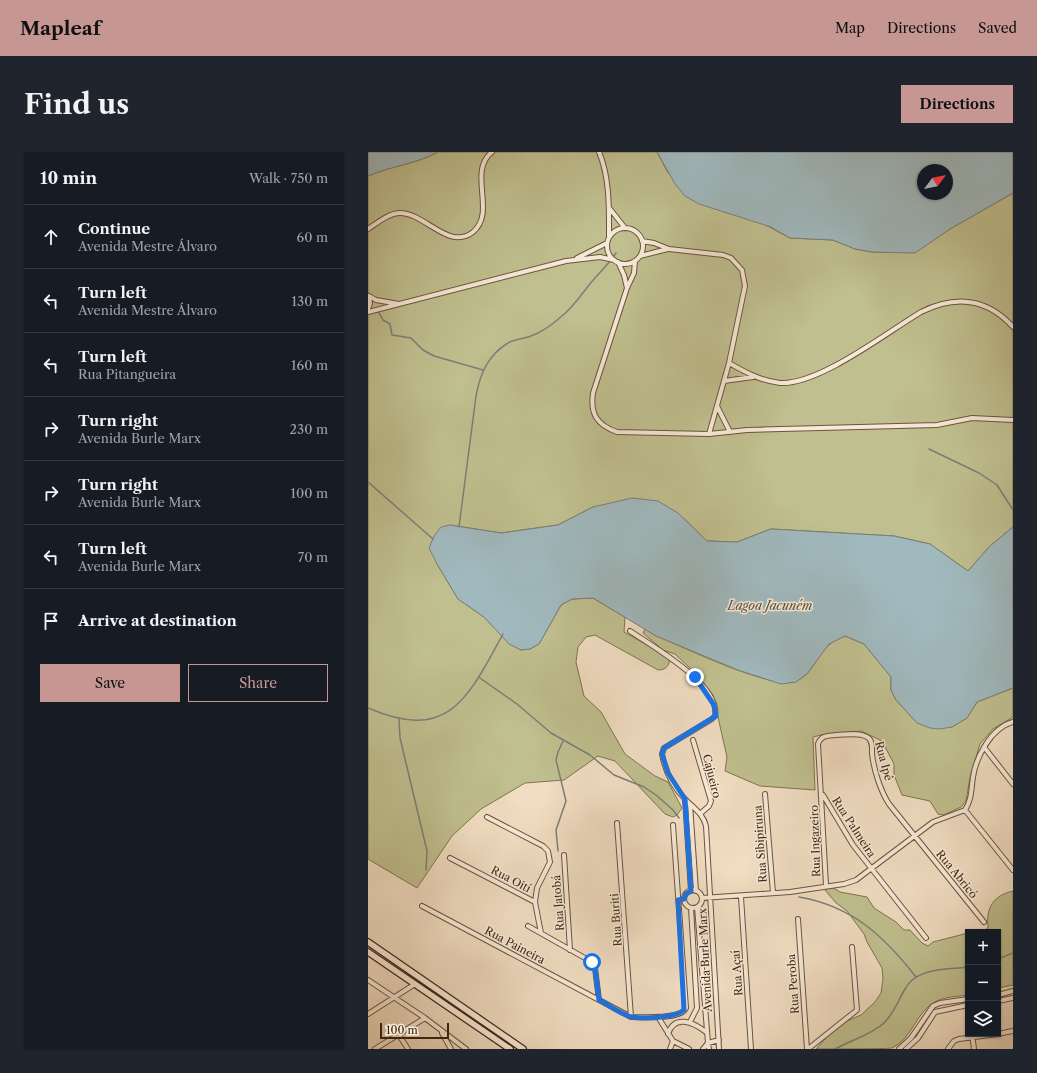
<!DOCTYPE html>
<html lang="en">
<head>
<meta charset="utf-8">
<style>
	:root { --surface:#171b24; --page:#20242c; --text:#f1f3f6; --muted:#9ea1a6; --line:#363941; --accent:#c59692 }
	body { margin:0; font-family:"Libre Caslon Text",serif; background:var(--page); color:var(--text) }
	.controls { position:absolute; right:12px; bottom:12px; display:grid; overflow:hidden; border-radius:0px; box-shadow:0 1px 3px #0004 }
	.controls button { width:36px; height:36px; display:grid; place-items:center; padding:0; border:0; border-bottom:1px solid var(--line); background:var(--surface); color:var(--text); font:20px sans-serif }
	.compass { position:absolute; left:549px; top:12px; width:36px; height:36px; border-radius:50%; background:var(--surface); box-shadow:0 1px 3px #0004; rotate:58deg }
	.scale { position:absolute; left:12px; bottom:10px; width:69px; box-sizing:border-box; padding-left:4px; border:2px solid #402712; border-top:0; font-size:11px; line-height:14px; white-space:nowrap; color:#402712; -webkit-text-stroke:3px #f6e9d7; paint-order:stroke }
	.stop { position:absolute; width:12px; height:12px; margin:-9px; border:3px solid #1a73e8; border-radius:50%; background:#fff }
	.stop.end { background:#1a73e8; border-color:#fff; box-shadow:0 1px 4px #0008 }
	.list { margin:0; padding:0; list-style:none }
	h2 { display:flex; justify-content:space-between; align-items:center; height:52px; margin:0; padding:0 16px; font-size:17px }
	h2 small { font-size:13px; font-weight:400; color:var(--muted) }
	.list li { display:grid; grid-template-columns:26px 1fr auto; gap:12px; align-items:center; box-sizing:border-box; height:64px; padding:0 16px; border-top:1px solid var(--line) }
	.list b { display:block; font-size:15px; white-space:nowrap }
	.list p { margin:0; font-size:13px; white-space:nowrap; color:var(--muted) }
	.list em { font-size:13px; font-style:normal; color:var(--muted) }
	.actions { display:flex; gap:8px; padding:12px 16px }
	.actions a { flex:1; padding:9px 0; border:1px solid var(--accent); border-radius:0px; text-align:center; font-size:14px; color:var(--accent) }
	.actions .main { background:var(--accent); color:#111 }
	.icon { flex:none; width:22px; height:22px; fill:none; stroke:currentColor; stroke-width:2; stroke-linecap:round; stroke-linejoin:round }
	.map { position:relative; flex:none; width:645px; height:897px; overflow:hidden; border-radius:0px }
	header { display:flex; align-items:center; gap:24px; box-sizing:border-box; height:56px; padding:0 20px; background:var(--accent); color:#111 }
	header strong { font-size:19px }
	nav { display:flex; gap:22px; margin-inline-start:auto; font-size:14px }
	.intro { display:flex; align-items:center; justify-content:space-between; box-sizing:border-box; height:96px; padding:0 24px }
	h1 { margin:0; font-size:28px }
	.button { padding:10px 18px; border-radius:0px; background:var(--accent); color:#111; font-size:14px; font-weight:700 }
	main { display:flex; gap:24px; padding:0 24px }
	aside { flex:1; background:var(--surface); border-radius:0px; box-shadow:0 1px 3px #0004 }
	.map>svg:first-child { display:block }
	.green { fill:#c0bf8f; stroke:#807350 }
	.water { fill:#a0b9be; stroke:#7a7f79; fill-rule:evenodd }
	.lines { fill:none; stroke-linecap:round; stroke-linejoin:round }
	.stream { stroke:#7a7f79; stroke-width:1.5 }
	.street-casing { stroke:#6c543e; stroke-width:6 }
	.secondary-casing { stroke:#402712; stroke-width:8 }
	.street { stroke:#f6e9d7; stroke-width:4 }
	.secondary { stroke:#f6e9d7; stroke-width:5.5 }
	.route { stroke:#1a73e8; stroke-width:5 }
	.labels { text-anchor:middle; stroke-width:3; stroke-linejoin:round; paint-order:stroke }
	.street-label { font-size:11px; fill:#402712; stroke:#f6e9d7 }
	.water-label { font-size:12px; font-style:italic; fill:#584c3d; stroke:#f6e9d7 }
</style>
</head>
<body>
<header>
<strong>Mapleaf</strong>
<nav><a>Map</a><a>Directions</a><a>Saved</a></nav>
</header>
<div class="intro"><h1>Find us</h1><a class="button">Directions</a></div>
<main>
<aside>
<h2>10 min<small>Walk · 750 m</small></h2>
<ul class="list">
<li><svg class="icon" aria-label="ahead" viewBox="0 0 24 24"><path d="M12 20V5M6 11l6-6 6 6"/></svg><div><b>Continue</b><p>Avenida Mestre Álvaro</p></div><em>60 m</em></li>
<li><svg class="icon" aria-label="left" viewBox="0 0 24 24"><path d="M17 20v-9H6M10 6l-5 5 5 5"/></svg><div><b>Turn left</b><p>Avenida Mestre Álvaro</p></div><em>130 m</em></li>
<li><svg class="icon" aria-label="left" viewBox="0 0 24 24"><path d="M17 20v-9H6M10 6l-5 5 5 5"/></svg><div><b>Turn left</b><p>Rua Pitangueira</p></div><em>160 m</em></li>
<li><svg class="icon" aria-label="right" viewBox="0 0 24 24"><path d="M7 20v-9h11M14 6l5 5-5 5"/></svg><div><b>Turn right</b><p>Avenida Burle Marx</p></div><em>230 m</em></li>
<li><svg class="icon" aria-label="right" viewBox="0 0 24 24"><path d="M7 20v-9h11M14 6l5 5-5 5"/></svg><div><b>Turn right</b><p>Avenida Burle Marx</p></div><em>100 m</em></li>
<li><svg class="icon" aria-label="left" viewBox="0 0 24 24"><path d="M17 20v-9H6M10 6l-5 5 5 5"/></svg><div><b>Turn left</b><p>Avenida Burle Marx</p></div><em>70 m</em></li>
<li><svg class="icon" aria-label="arrive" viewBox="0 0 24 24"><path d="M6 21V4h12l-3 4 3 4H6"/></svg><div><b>Arrive at destination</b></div></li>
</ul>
<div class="actions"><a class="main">Save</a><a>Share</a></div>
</aside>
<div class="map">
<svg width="645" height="897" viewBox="0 0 645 897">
	<rect width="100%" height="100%" fill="#f1ddc2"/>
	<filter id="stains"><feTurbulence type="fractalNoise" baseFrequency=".005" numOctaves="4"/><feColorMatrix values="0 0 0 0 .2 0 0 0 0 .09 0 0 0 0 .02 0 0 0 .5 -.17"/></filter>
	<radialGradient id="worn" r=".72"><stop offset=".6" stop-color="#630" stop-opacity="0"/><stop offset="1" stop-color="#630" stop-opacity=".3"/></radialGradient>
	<path class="green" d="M70,0H289L300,21L422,86L465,88L487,97L504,100H547L582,77L645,41V375L622,394L600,419L562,392L526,384L403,377L369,390L339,389L310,361L225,355L190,373L133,381L82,373L69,412L90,447L116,465L141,491L153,498L162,497L171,492L193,453L204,447L225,446L257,465L256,480L302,506C301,514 298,518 290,518L227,483L218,485L210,495L208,510L216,544L233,560L257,602L287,624L300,630L314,656L309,663L305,665L297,662L247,609L230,604L196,628L157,631L113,657L84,684L49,736L0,707V24C23,14 48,12 70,0Z
		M277,477L289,484C313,494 407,540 429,529C444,522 449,504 461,493C465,489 472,486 477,484L496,492L523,525V538L528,548L549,571L584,575L599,566L609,550L645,536V565L625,577L612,592L602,626L598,649L593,655L576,663L570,662L562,649L534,643L526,623V612L514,589L493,579L453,583L445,585L447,638L392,634L357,619L359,605L345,543L324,518L307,502L295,498L275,481Z
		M462,734L472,740L499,745L506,756L528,770L536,778H542L554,791L560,794L565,790L600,781V843C589,845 577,844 567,850C548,860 544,887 524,896C518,897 459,897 448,897L470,873L493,863L507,850L513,841L515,827L514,816L499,790L496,782L479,759L468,751L457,738Z
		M645,739V833L630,836V780H615L620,776C618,755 625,744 645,739Z"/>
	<path class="water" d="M0,0H70C48,12 23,14 0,24Z
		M289,0H645V41L582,77L547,101L504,100L487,97L465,88L422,86L403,75L331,52L317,44L307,32ZM555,18H579V42H555Z
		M264,346L290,349L310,361L339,389L369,390L403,377L526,384L562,392L600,419L622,394L645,375V536L609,550L599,566L584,575L571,577L562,576L549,571L528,548L523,538V525L496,492L477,484L461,492L439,522L428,530L413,532L370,518L288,484L225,446L204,447L193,453L171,492L162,497L153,498L141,492L116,465L90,447L69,412L61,396L66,384L73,375L82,373L133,381L190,373L225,355Z"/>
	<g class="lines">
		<path class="stream" d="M10,159L15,168L22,172L24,183L43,186L55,198L66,204L115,218
			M561,297L611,321L629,333L645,358
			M0,330L65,387
			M91,375L108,244C112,222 120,203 140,191C146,187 156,187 163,184C175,180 185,172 194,164C204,156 210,147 218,137C227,124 239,115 248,101
			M112,526L149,552L183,581L222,603L246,623L276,635L288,643L305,658L311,666
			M0,556C81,591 100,546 135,482
			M31,567L32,586L59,699L58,718
			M190,699L188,678L198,649L188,608L190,600L195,589
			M431,745C484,754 516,784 548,825
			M630,807L645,801
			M467,897C483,888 503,883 516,871C526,861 530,849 537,837C549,815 578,818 600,815"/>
		<defs>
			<path id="street" d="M231,0C242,26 241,57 241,84
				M242,57L257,76
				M239 94a18 18 0 1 1 36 0a18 18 0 1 1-36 0Z
				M0,77C9,71 21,61 32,61C57,61 81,99 105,80C129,60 99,20 124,0
				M274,89L286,91L301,97L355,103L363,106L374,118L377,134L361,211L341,282
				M272,104L300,97
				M209,106L239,91
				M267,109L266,121L259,136L225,241C222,262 229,273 249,280L341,282L379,278L569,273L604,266L645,268
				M250,110L256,123L259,136
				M1,144L8,148L31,152
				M0,157L2,151L0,144
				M0,160L198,109L232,105L246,108
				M361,211C377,220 393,229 412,231C451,233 518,181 553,160C587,143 619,146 645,175
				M356,229L385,225
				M349,254L362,280
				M262,479C284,494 353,533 347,564L344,567L296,596L294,602C297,618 305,635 317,647C325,656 335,661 338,674L351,897
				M325,588L343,649L341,654L333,661
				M616,595L645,632
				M397,642L405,741
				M455,643L485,693L558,786
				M317,647L323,739
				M322,652L328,739
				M597,658L645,718
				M119,665L175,694L180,699L182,710L169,736L167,750
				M249,671L263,865
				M196,703L202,798
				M82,706L167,750L173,781
				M458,733L450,592C453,583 460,584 468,583C477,583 491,580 499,585C505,588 504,596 504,602C506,618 512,638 521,652L616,770
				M316 747a9 9 0 1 1 18 0a9 9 0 1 1-18 0Z
				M373,745L383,897
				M334,746L422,740L476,732L488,728L565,670L597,658C604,647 603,638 605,625C608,605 623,576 645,570
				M54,754L263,865C275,865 313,868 318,856L305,673
				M329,755L340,891L335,897
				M430,767L439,897
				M160,774L224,810L227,816L231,848
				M0,828L57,866L98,897
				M630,843L645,839
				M630,849L645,846
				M0,862L47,832
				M290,865L305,889L321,897
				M322,870L329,856L323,756
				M74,881L83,897
				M300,882C306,862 325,870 338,880
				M604,882L606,897
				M630,882L645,879
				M31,883L40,897
				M7,897L57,866
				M302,897L305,889
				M341,897L340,891L351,888
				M440,897L489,858L484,795
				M531,897L543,886L565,854L572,851L600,847
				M538,897L550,886L567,860L600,853
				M580,897L586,889L591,887L630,882"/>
			<path id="secondary" d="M0,790L155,897
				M0,800L142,897"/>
		</defs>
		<use href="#street" class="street-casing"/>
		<use href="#secondary" class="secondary-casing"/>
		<use href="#street" class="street"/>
		<use href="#secondary" class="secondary"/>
	</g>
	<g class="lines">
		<path class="route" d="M224,810L227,816L231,848C241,853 254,863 264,865C276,867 307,866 316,858L310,748L316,747L318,742L323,739L317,647L300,621L294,602L296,596L348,564L346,553L327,525"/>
	</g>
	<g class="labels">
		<g class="street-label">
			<text transform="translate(516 609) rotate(75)" y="4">Rua Ipê</text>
			<text transform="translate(344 624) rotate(76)" y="4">Cajueiro</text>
			<text transform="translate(486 675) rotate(57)" y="4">Rua Palmeira</text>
			<text transform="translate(447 689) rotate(-92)" y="4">Rua Ingazeiro</text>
			<text transform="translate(392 692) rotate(-94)" y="4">Rua Sibipiruna</text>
			<text transform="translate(589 722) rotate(51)" y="4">Rua Abricó</text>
			<text transform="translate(143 727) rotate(28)" y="4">Rua Oití</text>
			<text transform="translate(190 751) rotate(-94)" y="4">Rua Jatobá</text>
			<text transform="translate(248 768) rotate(-94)" y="4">Rua Buriti</text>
			<text transform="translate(147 793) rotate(28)" y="4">Rua Paineira</text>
			<text transform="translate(337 808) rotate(-93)" y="4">Avenida Burle Marx</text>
			<text transform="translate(369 821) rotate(-94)" y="4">Rua Açaí</text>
			<text transform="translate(425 832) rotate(-94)" y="4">Rua Peroba</text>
		</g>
		<g class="water-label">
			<text x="402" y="458">Lagoa Jacuném</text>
		</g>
	</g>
	<rect width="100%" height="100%" filter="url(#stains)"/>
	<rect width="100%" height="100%" fill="url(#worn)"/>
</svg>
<div class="controls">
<button>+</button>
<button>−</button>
<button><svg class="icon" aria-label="layers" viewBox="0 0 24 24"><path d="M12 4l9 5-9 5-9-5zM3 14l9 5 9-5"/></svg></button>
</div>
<svg class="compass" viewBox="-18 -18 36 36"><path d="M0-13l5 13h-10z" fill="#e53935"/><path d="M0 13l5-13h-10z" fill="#9ea1a6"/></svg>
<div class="scale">100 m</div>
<div class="stop" style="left:224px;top:810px"></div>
<div class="stop end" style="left:327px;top:525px"></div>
</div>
</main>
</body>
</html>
